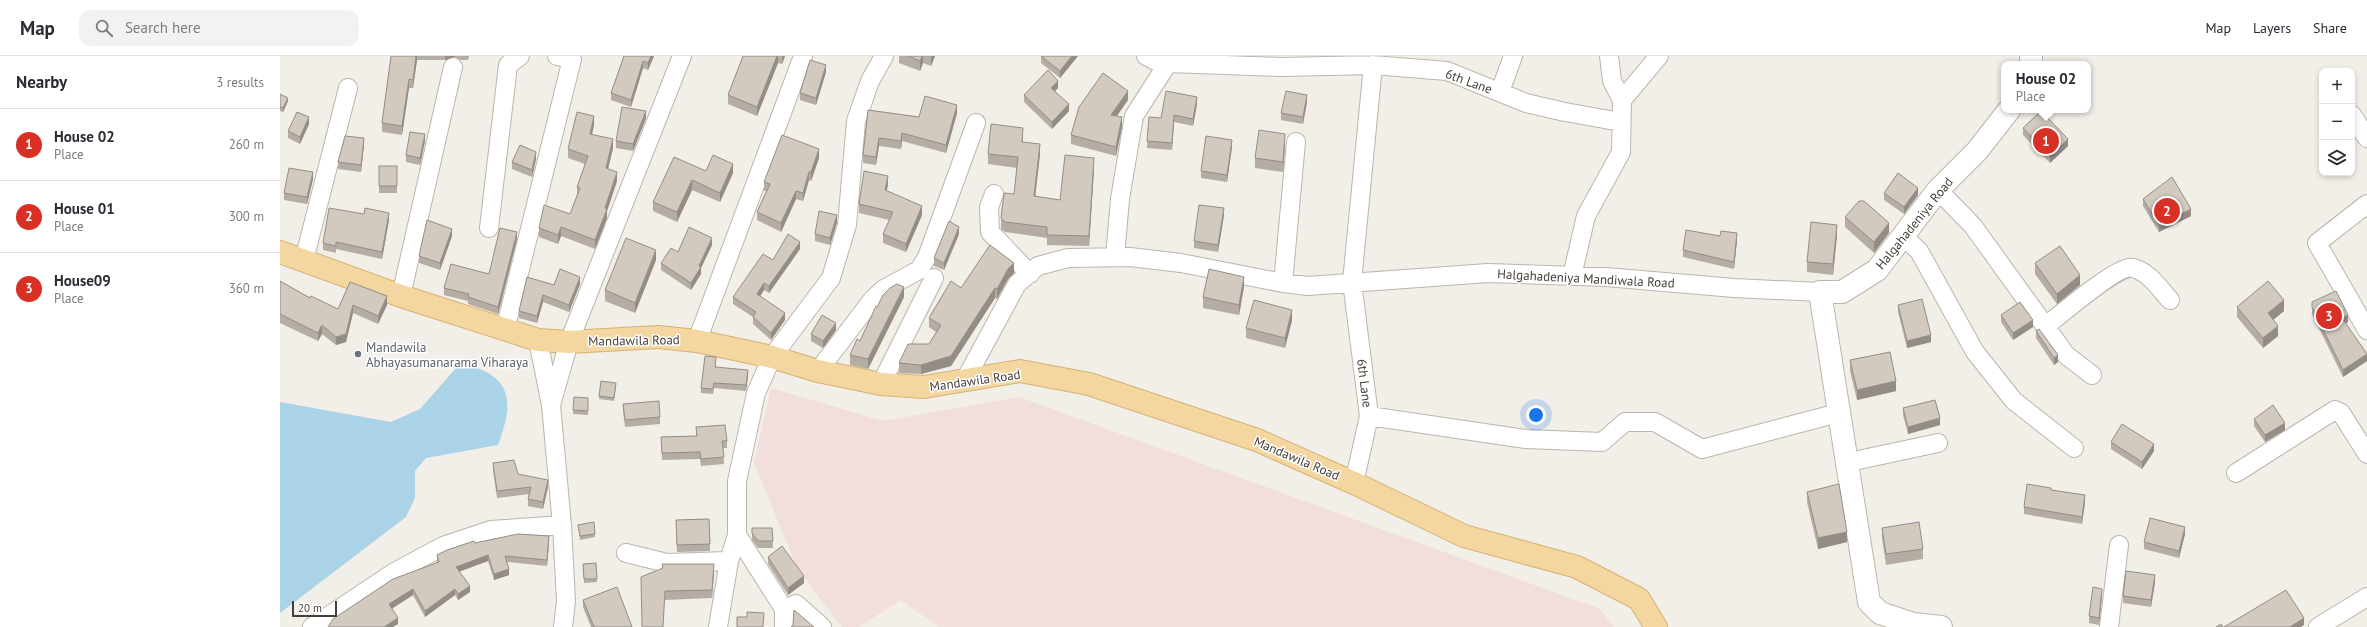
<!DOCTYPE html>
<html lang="en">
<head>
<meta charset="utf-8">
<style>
	:root { --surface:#fff; --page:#f2f2f3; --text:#2b2b33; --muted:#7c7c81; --line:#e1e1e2; --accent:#d93025 }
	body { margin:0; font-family:"PT Sans",sans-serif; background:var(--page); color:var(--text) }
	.controls { position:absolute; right:12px; top:12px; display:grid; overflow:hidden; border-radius:8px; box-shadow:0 2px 6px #0003 }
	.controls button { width:36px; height:36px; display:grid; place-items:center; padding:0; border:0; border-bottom:1px solid var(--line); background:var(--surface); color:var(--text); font:20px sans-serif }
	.scale { position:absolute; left:12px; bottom:10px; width:45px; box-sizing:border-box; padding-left:4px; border:2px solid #453f37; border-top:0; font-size:11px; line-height:14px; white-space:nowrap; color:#453f37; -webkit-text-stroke:3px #fff; paint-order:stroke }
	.you { position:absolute; left:1256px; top:359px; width:14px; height:14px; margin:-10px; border:3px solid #fff; border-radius:50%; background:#1a73e8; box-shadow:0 0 0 6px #1a73e833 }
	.badge { display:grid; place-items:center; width:26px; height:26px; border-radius:50%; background:var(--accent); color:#fff; font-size:13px; font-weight:700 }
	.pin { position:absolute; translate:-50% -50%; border:2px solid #fff; box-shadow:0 1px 4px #0006 }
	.popup { position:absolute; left:1721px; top:5px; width:90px; height:52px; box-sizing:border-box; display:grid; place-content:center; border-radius:8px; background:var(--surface); filter:drop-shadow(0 1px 3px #0005); font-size:13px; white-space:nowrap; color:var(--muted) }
	.popup b { font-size:15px; color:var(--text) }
	.popup::after { content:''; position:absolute; left:50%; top:100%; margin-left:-8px; border:8px solid transparent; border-top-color:var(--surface) }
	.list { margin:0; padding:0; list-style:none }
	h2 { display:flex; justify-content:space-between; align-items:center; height:52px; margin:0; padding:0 16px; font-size:17px }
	h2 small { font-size:13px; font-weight:400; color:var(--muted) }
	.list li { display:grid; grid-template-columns:26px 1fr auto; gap:12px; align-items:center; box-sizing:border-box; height:72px; padding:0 16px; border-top:1px solid var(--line) }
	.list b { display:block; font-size:15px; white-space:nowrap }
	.list p { margin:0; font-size:13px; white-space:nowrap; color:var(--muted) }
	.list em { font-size:13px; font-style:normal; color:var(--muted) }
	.icon { flex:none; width:22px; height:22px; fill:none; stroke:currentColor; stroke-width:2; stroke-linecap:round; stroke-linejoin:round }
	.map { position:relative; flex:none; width:2087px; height:571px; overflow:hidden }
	header { display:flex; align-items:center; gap:24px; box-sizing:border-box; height:56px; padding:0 20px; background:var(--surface); border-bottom:1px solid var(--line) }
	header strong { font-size:19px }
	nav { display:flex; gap:22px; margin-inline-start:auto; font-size:14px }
	.search { width:280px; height:36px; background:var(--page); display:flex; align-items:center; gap:10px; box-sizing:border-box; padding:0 14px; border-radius:12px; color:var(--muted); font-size:15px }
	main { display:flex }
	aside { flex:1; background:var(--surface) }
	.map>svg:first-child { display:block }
	.medical { fill:#f1dedd }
	.water { fill:#abd3e8 }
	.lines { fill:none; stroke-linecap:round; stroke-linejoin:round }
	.minor-casing { stroke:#bcb5ac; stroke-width:20 }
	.tertiary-casing { stroke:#bcb5ac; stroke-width:24 }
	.primary-casing { stroke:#d6b272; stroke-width:24 }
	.minor { stroke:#fff; stroke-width:18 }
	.tertiary { stroke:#fff; stroke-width:22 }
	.primary { stroke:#f3d6a0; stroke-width:22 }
	.wall { fill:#b5ada4 }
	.shaded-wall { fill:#938d86 }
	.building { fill:#d2c9bf; stroke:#938d86 }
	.worship-dot { fill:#6b7280; stroke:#fff; stroke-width:1.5 }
	.labels { text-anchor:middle; stroke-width:3; stroke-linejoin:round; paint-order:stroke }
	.street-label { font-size:13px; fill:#453f37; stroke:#fff }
	.worship-label { font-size:13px; fill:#5b616d; stroke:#fff; text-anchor:start }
</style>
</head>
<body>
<header>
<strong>Map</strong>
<div class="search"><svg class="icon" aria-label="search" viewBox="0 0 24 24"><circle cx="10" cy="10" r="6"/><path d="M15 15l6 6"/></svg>Search here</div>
<nav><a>Map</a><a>Layers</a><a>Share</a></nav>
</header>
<main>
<aside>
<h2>Nearby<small>3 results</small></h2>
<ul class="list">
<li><span class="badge">1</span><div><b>House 02</b><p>Place</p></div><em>260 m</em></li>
<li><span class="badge">2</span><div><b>House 01</b><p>Place</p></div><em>300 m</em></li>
<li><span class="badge">3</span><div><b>House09</b><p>Place</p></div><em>360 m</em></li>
</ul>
</aside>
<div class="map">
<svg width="2087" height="571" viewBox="0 0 2087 571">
	<rect width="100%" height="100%" fill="#f2eee8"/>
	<path class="medical" d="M491,332L603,365L739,341L1320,553L1334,571H659L621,544L579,571H562L517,512L474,406Z"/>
	<path class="water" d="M177,311C184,311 195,311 202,314C237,329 229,359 218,389L146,402L135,415V442L126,461L0,557V346L111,366L140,353Z"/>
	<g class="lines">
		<defs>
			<path id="minor" d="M866,0L876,5L888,7L1001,11L1093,9L1167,15L1246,47L1285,56L1341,66
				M1329,0L1332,25L1342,44
				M1220,36L1233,0
				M2072,59L2087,82
				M1658,134L1693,170L1786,299L1812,319
				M714,138L709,151L710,176L750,218
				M2087,148L2037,187L2087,274
				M209,172L228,9L240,0
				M1624,181L1639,195L1695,296L1734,345L1794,392
				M835,201L840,143L854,60L888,7
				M24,204L68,32
				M1292,220L1306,160L1341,96L1342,44L1379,0
				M1003,227L1016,86
				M121,240L173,11
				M1766,270C1780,259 1839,208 1853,212C1869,216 1880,233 1890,244
				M225,274L292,3L277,0
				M258,284L271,349L282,469L286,545L283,571
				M417,285L523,0
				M538,315L593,243L604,233L639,214L647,201L696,67
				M685,324L737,228L758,210L788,202L850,201L901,207L1003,227L1028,230L1208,217L1326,221L1454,232L1540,236
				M601,328L654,222
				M271,349L289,286L402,0
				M1089,360L1246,383L1322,386L1345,366H1375L1422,393L1558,357
				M1569,406L1658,387
				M1956,417L2055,354L2061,357L2087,398
				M1074,427L1089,360L1072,226L1093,9
				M457,479L504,553L516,548L542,571
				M346,497L387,507L449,505
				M32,571L113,517L163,490L211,474L282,469
				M438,571L449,505L457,479V425L476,337L492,301L551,222L567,169L576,65L590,25L604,0
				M504,571V553
				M1829,571L1839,489
				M2038,571L2087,541"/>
			<path id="tertiary" d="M1751,8V0
				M1661,571L1633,568L1600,557L1589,546L1540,236H1562L1597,214L1658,134L1697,95L1729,54"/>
			<path id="primary" d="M0,196L121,240L258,284L289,286L378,281L417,285L492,301L538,315L601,328L644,331L740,315L809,328L977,384L1074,427L1184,480L1297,511L1359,543L1376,571"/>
		</defs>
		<use href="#minor" class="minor-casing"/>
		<use href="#tertiary" class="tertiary-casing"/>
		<use href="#primary" class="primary-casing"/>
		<use href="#minor" class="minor"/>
		<use href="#tertiary" class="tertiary"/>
		<use href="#primary" class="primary"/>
	</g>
	<path class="wall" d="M111,0H189L188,4H181L175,1L165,4H137L133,32H129L122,79L102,76V67Z
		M344,0H374L368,14L363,12L351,51L331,44V37Z
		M463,0H505L502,8L498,7L477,60L448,48V39Z
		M619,0H655L651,10L643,7L640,15L619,7Z
		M761,0H798L780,22L761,7Z
		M546,16L536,49L520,44V37Z
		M778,32L775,35L789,55L772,73L744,46V39Z
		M0,38L8,45L3,56L0,55Z
		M848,44L837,60L842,71L836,100L791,88V79Z
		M1027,46L1023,68L1001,64V57Z
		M917,48L913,70L894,66L892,94L867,92V85L881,62Z
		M588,54L639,61L677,57L666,97L622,85L621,93L599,90L596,109L583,107V99Z
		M366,62L353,95L336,92V85Z
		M29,68L20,88L8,82V75Z
		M314,69L312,78L333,92L328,113L337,125L327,155V162L315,193L281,180L278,188L259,181V172L290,158L297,139V131L305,108L288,102V93Z
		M1743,72L1788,90L1770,107L1743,79Z
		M743,82V86L760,98L755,141L780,144L814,113L809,190L767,189V182L725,176L721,173V162L734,138L737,112L708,108V98Z
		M145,85L140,109L126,106V99Z
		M1005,88L1003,116L975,112V102Z
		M84,89L81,116L58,113V106Z
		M952,91L947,126L921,122V115Z
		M539,102L531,125L529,124L523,145L516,143L501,176L477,164V156L486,135H484V126Z
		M256,103L252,121L232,113V106Z
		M99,110H117V137H99Z
		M426,115L453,117L440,146L412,134L397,166L373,155V146Z
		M33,123L27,148L4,144V137Z
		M608,129L606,135L642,159L626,196L603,187V178L609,164L579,157V148Z
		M1604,137L1638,139L1624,158L1604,144Z
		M1863,143L1911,160L1879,176L1863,150Z
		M944,159L938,196L914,192V185Z
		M1565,161L1609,177L1594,197L1565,171Z
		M109,164L102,203L56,193V197L43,194V187Z
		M557,166L550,189L535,185V178Z
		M679,178L664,214L654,210V202Z
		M1557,179L1553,219L1527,216V206Z
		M172,180L160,214L139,207V200Z
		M237,183L218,258L188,248V245L164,239V232L209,218Z
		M1457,184L1454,213L1403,201V194Z
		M432,189L421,212V218L411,234L381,214V207L398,196Z
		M520,193L489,237L484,234L480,240L505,264L491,284L473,268V261L453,248V241L493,204Z
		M376,204L355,257L325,245V234Z
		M1755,207L1800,229L1777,248L1755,218Z
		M734,217L728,223L717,243L715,242L671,310L641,318L619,317V307L649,288L656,276L649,271V262L681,232Z
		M0,225L30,242L58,253L70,226L107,249L98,268L73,257L66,286L56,289L42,278L38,285L0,267Z
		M300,228L289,256L263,246L257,267L239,262V255L274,229Z
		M964,231L959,259L923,252V241Z
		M624,241L588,313L570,309V299L580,285L597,251Z
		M2032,246L2068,266L2066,268L2087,305L2063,321L2032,258Z
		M1618,249L1651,286L1627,292L1618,256Z
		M1957,251L2004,255L1993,264L1998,280L1983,292L1957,261Z
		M1721,259L1753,271L1733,284L1721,266Z
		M1012,264L1005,292L966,282V272Z
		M556,274L543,292L531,285V278Z
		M1756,275L1778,306L1774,309L1756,282Z
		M1570,304L1616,335L1577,344L1570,315Z
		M436,307V312L468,320L466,335L434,332L433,338L421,337V332Z
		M336,330L334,345L319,343V340Z
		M294,341L308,342V359L293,358Z
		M343,348L380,361V368L345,371L343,355Z
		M1623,352L1660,369L1628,378L1623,359Z
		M1974,363L2005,374L1985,386L1974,370Z
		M416,371L447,385V392H443L444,408L421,410L420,403L382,404L381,381L416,380Z
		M1831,386L1874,395L1862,413L1831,393Z
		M213,407L268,431L263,453L248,450V443L249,438L217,442L213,414Z
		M1771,434L1805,446L1802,468L1744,458V451Z
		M1527,436L1567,486L1538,493L1527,446Z
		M429,463L430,495L397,496L396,464Z
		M314,466L315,481L300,484L298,469Z
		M472,472H492L493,492H478L472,484Z
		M1602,472L1643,493V503L1606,509L1602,482Z
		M1905,478L1899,502L1864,493V486Z
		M269,486L267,510L227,506L229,519L214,524L208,505L179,515L190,536L178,544L175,539L145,561L133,539L112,553L118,568L48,571L157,506V499L195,487Z
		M488,501L524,527L508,539L488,508Z
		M316,507L317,526L304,527L303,508Z
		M382,508L434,516L432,542L385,544Z
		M1875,526L1871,551L1843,547V540Z
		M1822,540L1819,569L1809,567V560Z
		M303,544L352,571H311L303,551Z"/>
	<path class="shaded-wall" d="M136,0H137V4L133,32V24Z
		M165,0H175V1L165,4Z
		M371,0H374L368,14V7Z
		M497,0H498V7L477,60V51Z
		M502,0H505L502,8Z
		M642,0H643V7L640,15V5Z
		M651,0H655L651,10Z
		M792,0H798L780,22V15Z
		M363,5V12L351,51V44Z
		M546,9V16L536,49V42Z
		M129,23V32L122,79V70Z
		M778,25V32L771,39V32Z
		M848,35V44L831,68V59Z
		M1027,39V46L1023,68V61Z
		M917,41V48L913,70V63Z
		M8,42V45L3,56V52Z
		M789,48V55L772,73V66Z
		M677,49V57L666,97V89Z
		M366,55V62L353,95V88Z
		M894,59V66L892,94V87Z
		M314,60V69L310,87V78Z
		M29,61V68L20,88V81Z
		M842,61V71L836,100V91Z
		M743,72V82L742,96V86Z
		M622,77V85L621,93V85Z
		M145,78V85L140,109V102Z
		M1005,78V88L1003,116V106Z
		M84,82V89L81,116V109Z
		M599,82V90L596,109V101Z
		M333,83V92L326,121V112Z
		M1788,83V90L1770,107V100Z
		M952,84V91L947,126V119Z
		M760,88V98L754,151V140Z
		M539,93V102L531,125V116Z
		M256,96V103L252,121V114Z
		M814,102V113L809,190V180Z
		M453,108V117L440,146V137Z
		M33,116V123L27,148V141Z
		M337,116V125L327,155V162L315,193V184Z
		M529,116V124L523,145V137Z
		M608,120V129L605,143V134Z
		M412,124V134L397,166V156Z
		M1638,132V139L1624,158V151Z
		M516,135V143L501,176V167Z
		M642,150V159L626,196V188Z
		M944,152V159L938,196V189Z
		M1911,153V160L1879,176V169Z
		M109,157V164L102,203V196Z
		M557,159V166L550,189V182Z
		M1609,167V177L1594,197V186Z
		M1557,169V179L1553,219V208Z
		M281,171V180L278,188V179Z
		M679,171V178L664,214V207Z
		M172,173V180L160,214V207Z
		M237,176V183L218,258V251Z
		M1457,177V184L1454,213V206Z
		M432,182V189L421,212V218L411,234V227Z
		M520,186V193L489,237V230Z
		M376,194V204L355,257V247Z
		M734,207V217L728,223L717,243V233L728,213Z
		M1800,219V229L1777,248V238Z
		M300,221V228L289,256V249Z
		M964,221V231L959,259V249Z
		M484,227V234L477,245V238Z
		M624,231V241L588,313V303Z
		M715,232V242L671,310L641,318V309Z
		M263,239V246L257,267V260Z
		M107,240V249L98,268V260Z
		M2004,244V255L1988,268V257Z
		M73,249V257L66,286L56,289V281Z
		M1012,254V264L1005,292V282Z
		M505,257V264L491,284V277Z
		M2068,259V266L2062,269V262Z
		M1753,264V271L1733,284V277Z
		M556,267V274L543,292V285Z
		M42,269V278L38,285V277Z
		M1998,270V280L1983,292V282Z
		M1651,279V286L1627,292V285Z
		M2087,298V305L2063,321V314Z
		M1778,299V306L1774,309V302Z
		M468,314V320L466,335V329Z
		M1616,325V335L1577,344V334Z
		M1660,362V369L1628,378V371Z
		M2005,367V374L1985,386V379Z
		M1874,388V395L1862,413V406Z
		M268,424V431L263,453V446Z
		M1805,439V446L1802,468V461Z
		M1905,471V478L1899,502V495Z
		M1567,476V486L1538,493V482Z
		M269,480V486L267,510V504Z
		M208,499V505L176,517V511Z
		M434,508V516L432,542V534Z
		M229,513V519L214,524V518Z
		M1875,519V526L1871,551V544Z
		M524,520V527L508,539V532Z
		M190,530V536L178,544V538Z
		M133,533V539L109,554V548Z
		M175,533V539L145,561V555Z
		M1822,533V540L1819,569V562Z
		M118,562V568L113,571H104Z
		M2024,562V569L2021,571H2010Z"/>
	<path class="building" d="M111,0H136L133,24L129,23L122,70L102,67Z
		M344,0H371L368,7L363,5L351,44L331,37Z
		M463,0H497L477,51L448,39Z
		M628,0H642L640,5Z
		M761,0H792L780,15Z
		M530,4L546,9L536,42L520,37Z
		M768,14L778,25L771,32L789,48L772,66L744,39Z
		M823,17L848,35L831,59L842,61L836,91L791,79L799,51Z
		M886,35L917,41L913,63L894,59L892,87L867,85L869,61L881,62Z
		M1006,35L1027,39L1023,61L1001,57Z
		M0,38L8,42L3,52L0,51Z
		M645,40L677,49L666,89L622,77L621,85L599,82L596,101L583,99L588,54L639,61Z
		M342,51L366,55L353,88L336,85Z
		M1761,55L1788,83L1770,100L1743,72Z
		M17,56L29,61L20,81L8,75Z
		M297,56L314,60L310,78L333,83L326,112L337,116L325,152L327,153L315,184L281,171L278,179L259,172L264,149L290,158L300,132L297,131L308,100L288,93Z
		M711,68L743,72L742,86L760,88L754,140L780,144L785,99L814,102L809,180L767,179V171L725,166L721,162L724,137L734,138L738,101L708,98Z
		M979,74L1005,78L1003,106L975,102Z
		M130,76L145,78L140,102L126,99Z
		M502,79L539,93L531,116H529L523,137L516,135L501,167L477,156L490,128L484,126Z
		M65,80L84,82L81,109L58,106Z
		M926,80L952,84L947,119L921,115Z
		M240,89L256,96L252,114L232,106Z
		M433,99L453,108L440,137L412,124L397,156L373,146L394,101L426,115Z
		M99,110H117V130H99Z
		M9,112L33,116L27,141L4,137Z
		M584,115L608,120L605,134L642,150L626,188L603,178L613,156L579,148Z
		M1618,117L1638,132L1624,151L1604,137Z
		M1892,121L1911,153L1879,169L1863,143Z
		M1579,145H1584L1609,167L1594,186L1565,161Z
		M919,149L944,152L938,189L914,185Z
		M49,152L84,158L85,152L109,157L102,196L56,186V190L43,187Z
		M539,155L557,159L550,182L535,178Z
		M147,164L172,173L160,207L139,200Z
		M669,165L679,171L664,207L654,202Z
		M1531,166L1557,169L1553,208L1527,206Z
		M409,171L432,182L419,210L421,211L411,227L381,207L391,192L398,196Z
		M220,172L237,176L218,251L188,241L189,238L164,232L171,208L209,218Z
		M1406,174L1440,180L1441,175L1457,177L1454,206L1403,194Z
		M508,178L520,186L489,230L484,227L477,238L505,257L491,277L473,261L476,256L453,241L483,198L493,204Z
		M346,182L376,194L355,247L325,234Z
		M710,189L734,207L728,213L717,233L715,232L671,300L641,309L619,307L628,288H649L661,269L649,262L671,225L681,232Z
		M1780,190L1800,219L1777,238L1755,207Z
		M280,213L300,221L289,249L263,239L257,260L239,255L247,221L274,229Z
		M929,213L964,221L959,249L923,241Z
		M0,225L30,242L31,240L58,253L70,226L107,240L98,260L73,249L66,278L56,281L42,269L38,277L0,258Z
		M1988,225L2004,244L1988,257L1998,270L1983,282L1957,251Z
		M617,228L624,231L588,303L570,299L577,283L580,285L596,250L597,251L603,239L610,232Z
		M2056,235L2068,259L2062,262L2087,298L2063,314L2032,251V246Z
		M1642,243L1651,279L1627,285L1618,249Z
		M974,244L1012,254L1005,282L966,272Z
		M1740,246L1753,264L1733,277L1721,259Z
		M542,259L556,267L543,285L531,278Z
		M1759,273L1778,299L1774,302L1756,275Z
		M1610,296L1616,325L1577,334L1570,304Z
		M425,300L436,301L435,311L468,314L466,329L434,327L433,333L421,332Z
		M321,325L336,327L334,342L319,340Z
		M294,341L308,342V355L293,354Z
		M1655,344L1660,362L1628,371L1623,352Z
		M379,345L380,361L345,364L343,348Z
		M1993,349L2005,367L1985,379L1974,363Z
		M1842,368L1874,388L1862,406L1831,386Z
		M445,369L447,385H442L444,401L421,403L420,396L382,397L381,381L417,380L416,371Z
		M234,404L238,418L268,424L263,446L248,443L251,431L217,435L213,407Z
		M1559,428L1567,476L1538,482L1527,436Z
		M1747,428L1771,432V434L1805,439L1802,461L1744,451Z
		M1870,462L1905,471L1899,495L1864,486Z
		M429,463L430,488L397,489L396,464Z
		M314,466L315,478L300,480L298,469Z
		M1639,466L1643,493L1606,498L1602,472Z
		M472,472H492L493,485H478L472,477Z
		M238,478L269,480L267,504L225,500L229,513L214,518L208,499L176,511L190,530L178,538L175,533L145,555L133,533L109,548L118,562L104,571H48L53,563L113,523L159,506L157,499L167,494L194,485L195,487Z
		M502,490L524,520L508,532L488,501Z
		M316,507L317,523H304L303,508Z
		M382,508H434L432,534L385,535L383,571H362L361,521L383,512Z
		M1846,515L1875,519L1871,544L1843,540Z
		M337,531L352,571H313H314L303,544Z
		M1813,531L1822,533L1819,562L1809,560Z
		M2006,534L2024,562L2010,571H1944Z
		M514,554L534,571H511L513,569Z
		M467,556L484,557L483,571H457V561H467Z
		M1941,568L1943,571H1936Z"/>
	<circle class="worship-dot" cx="78" cy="298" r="4"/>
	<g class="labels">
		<g class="street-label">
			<text transform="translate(1189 25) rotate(20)" y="5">6th Lane</text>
			<text transform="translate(1634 167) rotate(-51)" y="5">Halgahadeniya Road</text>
			<text transform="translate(1306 222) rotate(3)" y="5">Halgahadeniya Mandiwala Road</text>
			<text transform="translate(354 284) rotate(-1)" y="5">Mandawila Road</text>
			<text transform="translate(695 324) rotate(-8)" y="5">Mandawila Road</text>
			<text transform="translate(1085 327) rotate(83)" y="5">6th Lane</text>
			<text transform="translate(1017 402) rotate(23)" y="5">Mandawila Road</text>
		</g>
		<g class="worship-label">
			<text x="86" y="296">Mandawila<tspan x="86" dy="15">Abhayasumanarama Viharaya</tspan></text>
		</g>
	</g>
</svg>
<div class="controls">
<button>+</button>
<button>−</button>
<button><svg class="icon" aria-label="layers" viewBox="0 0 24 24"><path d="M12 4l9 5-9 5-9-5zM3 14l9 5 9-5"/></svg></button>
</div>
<div class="scale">20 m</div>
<div class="you"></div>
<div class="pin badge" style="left:1766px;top:85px">1</div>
<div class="popup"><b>House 02</b>Place</div>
<div class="pin badge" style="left:1887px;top:155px">2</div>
<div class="pin badge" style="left:2049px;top:260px">3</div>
</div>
</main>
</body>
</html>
